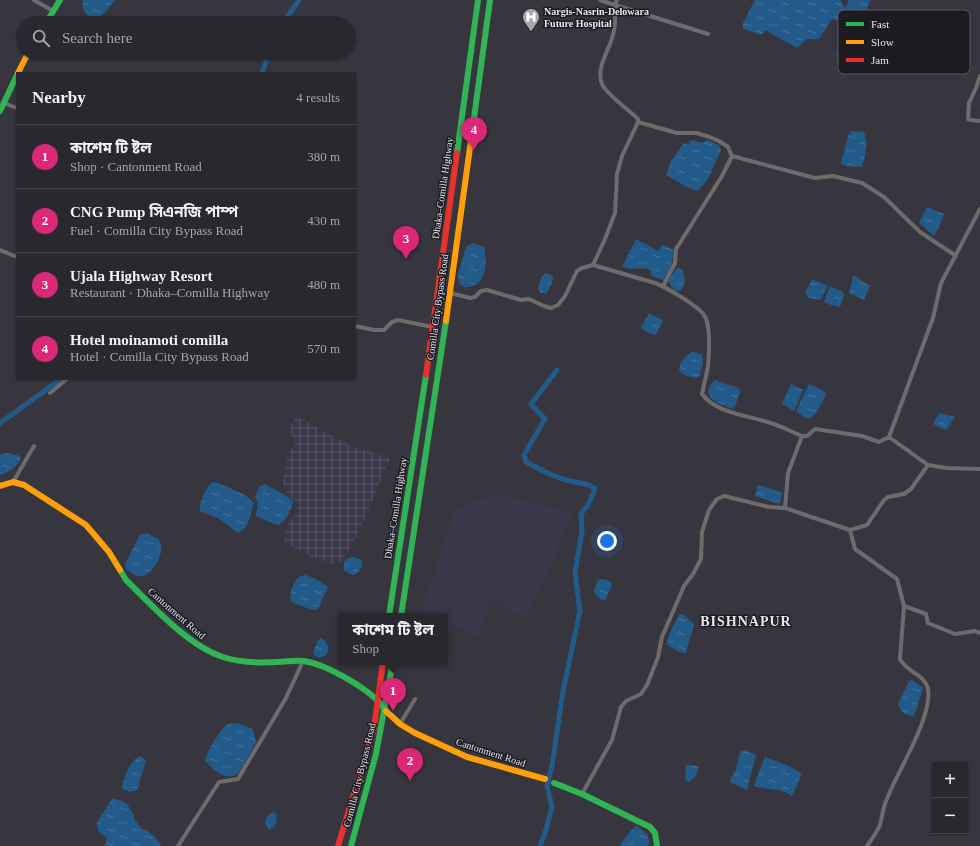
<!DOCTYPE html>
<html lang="en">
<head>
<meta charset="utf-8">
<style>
	:root { --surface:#29282e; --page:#313036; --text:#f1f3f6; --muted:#a5a6aa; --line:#45444a; --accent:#db2777 }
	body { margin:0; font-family:"Times New Roman","Noto Sans Bengali",serif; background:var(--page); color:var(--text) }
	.controls { position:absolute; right:12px; bottom:12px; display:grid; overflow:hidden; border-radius:0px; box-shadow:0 1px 3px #0004 }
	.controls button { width:36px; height:36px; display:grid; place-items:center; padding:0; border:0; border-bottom:1px solid var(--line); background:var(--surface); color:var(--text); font:20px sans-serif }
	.you { position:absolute; left:607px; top:541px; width:14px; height:14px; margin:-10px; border:3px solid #fff; border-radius:50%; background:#1a73e8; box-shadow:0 0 0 6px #1a73e833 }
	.badge { display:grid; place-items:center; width:26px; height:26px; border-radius:50%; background:var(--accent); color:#fff; font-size:13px; font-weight:700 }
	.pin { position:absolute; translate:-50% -33px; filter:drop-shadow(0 1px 2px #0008) }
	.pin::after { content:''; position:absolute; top:21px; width:14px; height:12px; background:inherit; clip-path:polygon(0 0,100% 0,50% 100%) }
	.popup { position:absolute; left:338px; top:613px; width:110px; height:52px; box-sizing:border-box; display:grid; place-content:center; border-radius:0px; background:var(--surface); filter:drop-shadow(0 1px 3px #0005); font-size:13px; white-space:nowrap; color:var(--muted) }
	.popup b { font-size:15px; color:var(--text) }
	.popup::after { content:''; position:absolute; left:50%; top:100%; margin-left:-8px; border:8px solid transparent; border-top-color:var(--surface) }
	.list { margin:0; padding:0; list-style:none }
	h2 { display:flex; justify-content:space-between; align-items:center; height:52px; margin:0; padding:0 16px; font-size:17px }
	h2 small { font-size:13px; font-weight:400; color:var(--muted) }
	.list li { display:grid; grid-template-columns:26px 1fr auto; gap:12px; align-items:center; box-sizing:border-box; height:64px; padding:0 16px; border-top:1px solid var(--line) }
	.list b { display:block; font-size:15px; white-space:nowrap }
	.list p { margin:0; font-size:13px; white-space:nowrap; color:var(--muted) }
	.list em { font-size:13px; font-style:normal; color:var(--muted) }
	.icon { flex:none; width:22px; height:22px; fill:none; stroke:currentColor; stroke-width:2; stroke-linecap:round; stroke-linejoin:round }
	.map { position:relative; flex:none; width:980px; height:846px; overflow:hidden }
	.search { position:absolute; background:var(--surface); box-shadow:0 1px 3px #0004; left:16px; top:16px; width:340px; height:44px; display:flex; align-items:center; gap:10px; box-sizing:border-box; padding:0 14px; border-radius:22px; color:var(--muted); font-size:15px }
	.panel { position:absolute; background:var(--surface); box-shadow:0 1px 3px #0004; left:16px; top:72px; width:340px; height:308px; border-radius:0px }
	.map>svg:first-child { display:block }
	.built { fill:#3a374a }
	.industrial { fill:url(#industrial-grid) }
	.water { fill:url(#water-ripples) }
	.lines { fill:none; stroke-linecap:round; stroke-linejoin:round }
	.canal { stroke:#225b8a; stroke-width:5 }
	.street { stroke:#6d6c6a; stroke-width:4 }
	.fast { stroke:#30b455; stroke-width:6 }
	.slow { stroke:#ff9f0a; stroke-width:6 }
	.jam { stroke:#e5322d; stroke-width:6 }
	.labels { text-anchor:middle; stroke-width:3; stroke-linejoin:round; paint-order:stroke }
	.poi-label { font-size:10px; font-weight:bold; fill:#e6e5ee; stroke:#1c1b22; text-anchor:start }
	.street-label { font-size:10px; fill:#e6e5ee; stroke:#1c1b22 }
	.district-label { font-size:14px; font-weight:bold; letter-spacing:1px; fill:#e6e5ee; stroke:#1c1b22 }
	.key { fill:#1c1b22; stroke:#59585f; stroke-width:1 }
	.key-label { font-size:11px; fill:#e6e5ee }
</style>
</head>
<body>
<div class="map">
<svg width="980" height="846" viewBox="0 0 980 846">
	<defs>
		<pattern id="industrial-grid" width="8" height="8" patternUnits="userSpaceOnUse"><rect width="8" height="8" fill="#3a374a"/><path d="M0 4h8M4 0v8" fill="none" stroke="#565464"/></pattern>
		<pattern id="water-ripples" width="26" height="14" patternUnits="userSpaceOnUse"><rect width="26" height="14" fill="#225b8a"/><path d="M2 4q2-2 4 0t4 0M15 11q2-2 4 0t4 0" fill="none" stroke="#42729b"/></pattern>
	</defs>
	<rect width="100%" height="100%" fill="#37363e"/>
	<path class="built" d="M496,494L540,504L572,513L545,579L524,619L492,596L478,636L451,625L445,637V616H420L432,581L454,513L472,502Z"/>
	<path class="industrial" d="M296,416L349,445L390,458L360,529L349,550L341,562L332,564L308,555L284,542L286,527L296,513L298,504L287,494L283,483L288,454L296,442L289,431Z"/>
	<path class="water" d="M83,0H115C111,4 107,11 102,15C91,23 80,12 83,0Z
		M755,0H840L845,8L849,0H870L863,22L878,28L869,61L864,69L838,59L836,53L852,22L841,18L839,21L832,19L819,39H807L797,48L765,30L762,35L743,29V23Z
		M851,131L864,132C868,144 866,155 862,167L845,166L841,163L848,136Z
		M691,140L703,143L707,140L719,145L721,150L708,179L698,191L687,187L666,175L671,161L684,143L688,144Z
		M927,207L944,214L939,227L934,236L919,223Z
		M636,239L658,251L663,245L674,250L671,267L663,280L652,276L650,270C641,266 633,271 622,267Z
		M473,243L484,247C488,264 486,288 464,287L459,283L458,275L466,247Z
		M677,268L683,270C685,279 686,285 680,291H675L668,281Z
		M545,273L549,274L554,278L547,293H540L538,288L541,278Z
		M855,276L870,286L864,300L849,293L853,277Z
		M812,279L828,286L820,300L809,298L805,293Z
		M830,286L843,292L844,295L840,307L831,305L824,302Z
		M649,313L663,320L656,335L648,333L641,328Z
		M692,352L702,354L703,363L699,377C691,378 683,376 679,370C681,361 684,356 692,352Z
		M715,380L739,388L740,392L734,409C720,405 697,397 715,380Z
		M791,384L803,390L794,411L782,404Z
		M809,384L822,390L826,394L816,413L811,418H805L796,411Z
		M939,413L955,417L946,430L933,424Z
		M4,453H9L20,456L21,458C17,468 9,472 0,475V455Z
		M216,482L245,495L254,503C251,513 248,530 238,533L218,518L200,511C199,500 205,492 211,483Z
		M264,484L278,491L293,500C293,508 286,521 279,525L274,524L258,517L256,515L258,503L255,497L259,487Z
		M758,485L782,492L780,504L755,496Z
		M147,533C150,535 155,537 158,539C167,549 155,573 143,576C137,578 131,572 126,569L125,564L140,535Z
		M353,557L362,560C363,567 360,572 354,575L350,574L344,570V562L348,558Z
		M305,575L314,578L328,587L319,607L316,610L310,609L291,602C289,592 293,586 298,577Z
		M601,579L608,580L612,584L606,599L602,600L597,597L594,591L598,580Z
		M679,614L684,615L694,624L686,653L679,652L666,644L670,633Z
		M321,638L325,641L329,648L326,655L319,658L315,656L313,652L318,640Z
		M912,680L923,688L914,716C904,715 902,713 898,704L909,681Z
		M237,723L253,729L256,742C251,750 245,766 239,772C227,784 212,769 205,760C208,750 219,730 228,724C230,723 234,723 237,723Z
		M745,750L756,755L747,790L730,782L731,777C738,770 737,760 741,751Z
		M140,756L146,760C145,766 143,771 141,776C139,780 140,783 139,786C136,794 127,792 122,788C124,776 129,762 140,756Z
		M765,757L789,766L802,774L792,796C781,788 767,790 754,786L755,782Z
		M686,765L698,766C698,774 696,778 688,782L685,779Z
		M112,799C133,799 130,816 141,828C143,830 143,829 146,830C152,833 158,840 161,846H105L107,838L98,831L97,822Z
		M273,812L276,814L277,820L274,827L269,830L265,823L266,818Z
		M636,825L648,835L649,844L647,846H621L620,844Z"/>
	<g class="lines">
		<path class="canal" d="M283,23L299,0
			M262,73L269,53
			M0,423L61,379
			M540,846L546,830L552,807L547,785L552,766L563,691L580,611L575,573L582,531L581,514L588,505L595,489C587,482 577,483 566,480C552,476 539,469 526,462L524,455L545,419L531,404L557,370"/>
		<path class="street" d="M34,0L53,11
			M600,0L615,5L617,0
			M980,76L976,88L969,103L968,119L970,120L980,121
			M4,103L17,108
			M638,122L677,133H696L707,136L719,141L728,147L732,156L815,178L833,176L862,183L884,197L920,232L956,256
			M0,250L17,257
			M593,265L605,239L615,213L617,174L622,156L638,122V119C629,110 606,94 602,84C595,65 612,48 614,30C616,22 615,13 615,5L708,34
			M663,286L675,263L676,249L722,176L732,156
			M450,293L470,298L475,297L481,291L487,290L521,300L529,299L544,306L551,308L558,305L565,296L577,271L582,268L593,265L655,283C666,287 698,306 704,315C711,325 709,355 708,367C706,376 704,385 702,394C715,412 744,415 764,421C777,424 790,431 802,436H807L815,429L862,436L879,442L889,437L933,318L941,283L980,209
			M355,326L374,330H384L392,322L398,320L433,327
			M50,393L67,379
			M889,437L928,465L946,468L980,469
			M13,482L34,446
			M785,508L788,473L802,436
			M850,530L867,525L884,500L888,497L904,494L911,489L928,465
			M904,606L926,614L928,623L955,634L975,631L980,633
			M400,724L415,699
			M582,794L612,740L621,707L626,701L641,694L647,685L658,657L662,637L684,586L693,574L701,559L702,532L709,510L717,499L724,496L769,507L785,508L850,530L855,549L897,579L904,606L900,659C906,672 925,674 928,689C933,717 896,774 886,801C883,809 882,817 880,825C877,832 872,839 867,846
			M178,846L219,782L238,779L286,698L303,661"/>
		<path class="fast" d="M46,23L60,0
			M0,111L17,75
			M472,133L490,0
			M457,153L478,0
			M120,570L126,580C152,605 188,646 223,657C240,663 259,663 277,662C286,662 295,660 304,661C325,664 361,685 376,699C380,702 383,707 386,711
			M389,616L426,375
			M401,616L446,321
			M554,783L582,794L650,827L655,833L657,846
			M351,846L376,754L393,662"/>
		<path class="slow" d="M18,73L28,53
			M446,321L472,133
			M0,486L13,482L24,485L86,525L109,552L120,570
			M386,711L400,724L415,733L467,757L545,779"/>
		<path class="jam" d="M426,375L457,153
			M338,846L374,728L383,662"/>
	</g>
	<defs>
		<symbol id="hospital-pin" viewBox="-11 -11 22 30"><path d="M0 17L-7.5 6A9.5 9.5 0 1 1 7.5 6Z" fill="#a9a8b0" stroke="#1c1b22"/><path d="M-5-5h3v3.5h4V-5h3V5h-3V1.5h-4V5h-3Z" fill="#fff"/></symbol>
	</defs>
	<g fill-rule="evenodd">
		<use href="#hospital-pin" x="521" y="7" width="20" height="27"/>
	</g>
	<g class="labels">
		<g class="poi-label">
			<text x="544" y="15">Nargis-Nasrin-Delowara<tspan x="544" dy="12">Future Hospital</tspan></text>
		</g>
		<g class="street-label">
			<text transform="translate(442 188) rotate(-82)" y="4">Dhaka–Comilla Highway</text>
			<text transform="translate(437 307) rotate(-82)" y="4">Comilla City Bypass Road</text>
			<text transform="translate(395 508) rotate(-81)" y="4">Dhaka–Comilla Highway</text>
			<text transform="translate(177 613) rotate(41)" y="4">Cantonment Road</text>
			<text transform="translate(491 752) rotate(18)" y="4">Cantonment Road</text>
			<text transform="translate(359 775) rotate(-76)" y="4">Comilla City Bypass Road</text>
		</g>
		<g class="district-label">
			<text x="746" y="626">BISHNAPUR</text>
		</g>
	</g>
	<rect x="838" y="10" width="132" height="64" rx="6" class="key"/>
	<rect x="846" y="22" width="18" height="4" fill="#30b455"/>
	<rect x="846" y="40" width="18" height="4" fill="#ff9f0a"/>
	<rect x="846" y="58" width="18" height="4" fill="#e5322d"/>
	<g class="key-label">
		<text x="871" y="28">Fast</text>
		<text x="871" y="46">Slow</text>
		<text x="871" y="64">Jam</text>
	</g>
</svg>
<div class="controls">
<button>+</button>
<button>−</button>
</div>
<div class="you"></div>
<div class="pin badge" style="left:393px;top:711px">1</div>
<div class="popup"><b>কাশেম টি ষ্টল</b>Shop</div>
<div class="pin badge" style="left:410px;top:781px">2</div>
<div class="pin badge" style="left:406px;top:259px">3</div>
<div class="pin badge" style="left:474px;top:150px">4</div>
<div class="search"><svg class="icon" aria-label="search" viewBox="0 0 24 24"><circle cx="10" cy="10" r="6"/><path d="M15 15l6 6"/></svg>Search here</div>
<section class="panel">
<h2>Nearby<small>4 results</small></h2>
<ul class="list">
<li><span class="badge">1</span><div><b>কাশেম টি ষ্টল</b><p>Shop · Cantonment Road</p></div><em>380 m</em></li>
<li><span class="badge">2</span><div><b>CNG Pump সিএনজি পাম্প</b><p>Fuel · Comilla City Bypass Road</p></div><em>430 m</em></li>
<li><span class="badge">3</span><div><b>Ujala Highway Resort</b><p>Restaurant · Dhaka–Comilla Highway</p></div><em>480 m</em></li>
<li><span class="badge">4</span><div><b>Hotel moinamoti comilla</b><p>Hotel · Comilla City Bypass Road</p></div><em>570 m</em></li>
</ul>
</section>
</div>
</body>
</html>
